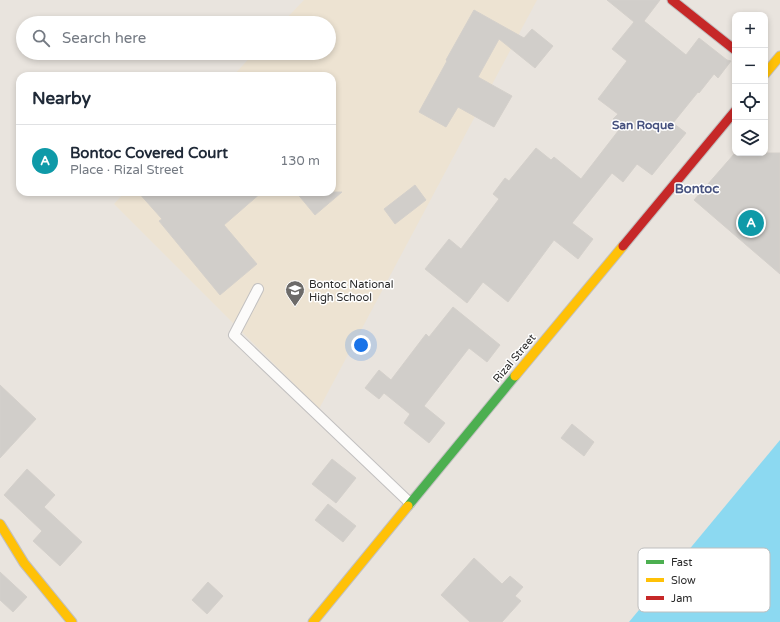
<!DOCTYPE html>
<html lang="en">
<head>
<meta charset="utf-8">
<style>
	:root { --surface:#fff; --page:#f2f2f3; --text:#1f2937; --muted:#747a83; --line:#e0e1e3; --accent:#1a73e8 }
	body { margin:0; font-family:"Varela Round",sans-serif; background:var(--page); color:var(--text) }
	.controls { position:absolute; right:12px; top:12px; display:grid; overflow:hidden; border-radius:8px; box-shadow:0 2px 6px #0003 }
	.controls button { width:36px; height:36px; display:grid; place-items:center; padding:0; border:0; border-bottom:1px solid var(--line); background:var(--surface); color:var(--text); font:20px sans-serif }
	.you { position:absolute; left:361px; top:345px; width:14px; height:14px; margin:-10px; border:3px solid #fff; border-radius:50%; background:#1a73e8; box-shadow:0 0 0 6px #1a73e833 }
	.badge { display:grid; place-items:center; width:26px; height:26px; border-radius:50%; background:var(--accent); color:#fff; font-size:13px; font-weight:700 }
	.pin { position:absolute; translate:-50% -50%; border:2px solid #fff; box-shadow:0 1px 4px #0006 }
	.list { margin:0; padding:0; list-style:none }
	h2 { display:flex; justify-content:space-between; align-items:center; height:52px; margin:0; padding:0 16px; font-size:17px }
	h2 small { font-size:13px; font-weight:400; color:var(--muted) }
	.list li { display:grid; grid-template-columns:26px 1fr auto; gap:12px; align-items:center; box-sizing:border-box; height:72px; padding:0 16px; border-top:1px solid var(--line) }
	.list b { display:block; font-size:15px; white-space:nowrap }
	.list p { margin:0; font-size:13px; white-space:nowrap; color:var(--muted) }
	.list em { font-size:13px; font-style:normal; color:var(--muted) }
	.icon { flex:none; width:22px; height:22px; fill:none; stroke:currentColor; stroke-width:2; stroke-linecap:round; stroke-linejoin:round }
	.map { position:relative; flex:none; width:780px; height:622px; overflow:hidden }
	.search { position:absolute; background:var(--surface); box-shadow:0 2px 6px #0003; left:16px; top:16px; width:320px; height:44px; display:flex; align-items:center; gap:10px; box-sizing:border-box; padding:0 14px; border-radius:22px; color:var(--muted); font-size:15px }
	.panel { position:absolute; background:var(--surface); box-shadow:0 2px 6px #0003; left:16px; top:72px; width:320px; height:124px; border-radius:12px }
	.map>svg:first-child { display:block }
	.education { fill:#ede3d2 }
	.water { fill:#8cd9f1 }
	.building { fill:#d1ceca; stroke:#d4d0cb }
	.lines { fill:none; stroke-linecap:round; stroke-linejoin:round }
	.lane-casing { stroke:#c2c0c0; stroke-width:12 }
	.fast-casing { stroke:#c2c0c0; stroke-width:11 }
	.slow-casing { stroke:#c2c0c0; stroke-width:11 }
	.jam-casing { stroke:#c2c0c0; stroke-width:11 }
	.lane { stroke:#fcfbfa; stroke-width:10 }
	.fast { stroke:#4caf50; stroke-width:9 }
	.slow { stroke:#ffc107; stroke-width:9 }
	.jam { stroke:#c62828; stroke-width:9 }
	.labels { text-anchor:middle; stroke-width:3; stroke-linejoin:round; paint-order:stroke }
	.poi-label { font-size:11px; fill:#2a2a2a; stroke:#fff; text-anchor:start }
	.street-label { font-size:11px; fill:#2a2a2a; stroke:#fff }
	.neighbourhood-label { font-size:12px; font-weight:bold; fill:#46517e; stroke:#fff }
	.quarter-label { font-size:13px; font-weight:bold; fill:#46517e; stroke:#fff }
	.key { fill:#fff; stroke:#bfbfbf; stroke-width:1 }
	.key-label { font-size:11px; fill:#2a2a2a }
</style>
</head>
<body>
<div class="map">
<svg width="780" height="622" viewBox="0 0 780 622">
	<rect width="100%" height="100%" fill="#e9e4de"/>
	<path class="education" d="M304,0H537L319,409L114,204L125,192H332V76H233L254,53H329V23H282Z"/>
	<path class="water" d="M780,440V622H629Z"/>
	<path class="building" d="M607,0H660L644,21L686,55L699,38L727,60L731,61L718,78L714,74L699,93L698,92L673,123L686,133L652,175L637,164L623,182L612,173L572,223L593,239L578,259L554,240L508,302L483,282L467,303L425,269L449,239L461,249L499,199L493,194L505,178L509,181L536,148L551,160L554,157L581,179L622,126L613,119L618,114L598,99L627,61L612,49L634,22Z
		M474,10L524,38L532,29L553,46L535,68L499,39L478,77L512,96L494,127L458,107L446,127L419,112L447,61L446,60Z
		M735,153H780V274L694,200Z
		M415,185L426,200L395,224L384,209Z
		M138,192H262L224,225L257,264L220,295L159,221L162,219Z
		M296,192H342L315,215Z
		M453,307L500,345L487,362L469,348L424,406L445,423L429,443L404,423L410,414L384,393L379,399L365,388L379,370L391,380L426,334L429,337Z
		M0,385L36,419L0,458Z
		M572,424L594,442L584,456L561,438Z
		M332,459L356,478L336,503L312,484Z
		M27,469L55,495L44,507L82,542L60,566L33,541L42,531L4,495Z
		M328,504L356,526L343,542L315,520Z
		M474,558L502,584L510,576L523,587L515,596L521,601L502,622H470L441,595Z
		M0,572L27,597L13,612L0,600Z
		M208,582L223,596L207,614L192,600Z"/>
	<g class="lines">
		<defs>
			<path id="lane" d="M258,289L234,335L410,503"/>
			<path id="fast" d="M408,506L515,376"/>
			<path id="slow" d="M765,74L780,56
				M515,376L623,246
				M0,524L24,563L72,622
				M313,622L408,506"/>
			<path id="jam" d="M672,0L735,50
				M623,246L735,111"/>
		</defs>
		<use href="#lane" class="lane-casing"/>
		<use href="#fast" class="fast-casing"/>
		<use href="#slow" class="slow-casing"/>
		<use href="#jam" class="jam-casing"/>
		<use href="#lane" class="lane"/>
		<use href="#fast" class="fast"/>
		<use href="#slow" class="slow"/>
		<use href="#jam" class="jam"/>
	</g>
	<defs>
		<symbol id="school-pin" viewBox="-11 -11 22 30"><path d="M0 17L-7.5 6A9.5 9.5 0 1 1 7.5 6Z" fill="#6d6b69" stroke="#fff"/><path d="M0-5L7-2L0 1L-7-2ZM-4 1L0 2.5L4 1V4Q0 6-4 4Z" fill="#fff"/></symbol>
	</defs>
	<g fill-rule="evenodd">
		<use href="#school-pin" x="284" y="279" width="22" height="30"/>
	</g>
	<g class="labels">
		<g class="poi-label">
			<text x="309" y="288">Bontoc National<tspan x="309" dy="13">High School</tspan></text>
		</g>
		<g class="street-label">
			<text transform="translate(514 358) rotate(-50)" y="4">Rizal Street</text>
		</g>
		<g class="neighbourhood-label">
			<text x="643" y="129">San Roque</text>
		</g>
		<g class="quarter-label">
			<text x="697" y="193">Bontoc</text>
		</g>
	</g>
	<rect x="638" y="548" width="132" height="64" rx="6" class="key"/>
	<rect x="646" y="560" width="18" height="4" fill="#4caf50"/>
	<rect x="646" y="578" width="18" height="4" fill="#ffc107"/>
	<rect x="646" y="596" width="18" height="4" fill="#c62828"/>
	<g class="key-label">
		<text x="671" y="566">Fast</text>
		<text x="671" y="584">Slow</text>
		<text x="671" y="602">Jam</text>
	</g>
</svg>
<div class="controls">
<button>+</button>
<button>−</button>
<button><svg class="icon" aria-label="locate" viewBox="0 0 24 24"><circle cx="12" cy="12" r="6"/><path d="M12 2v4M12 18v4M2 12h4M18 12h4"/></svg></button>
<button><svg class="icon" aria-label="layers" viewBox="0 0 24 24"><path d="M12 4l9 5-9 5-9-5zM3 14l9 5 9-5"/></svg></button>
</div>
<div class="you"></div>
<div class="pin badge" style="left:751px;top:223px;background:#0f9aa8">A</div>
<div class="search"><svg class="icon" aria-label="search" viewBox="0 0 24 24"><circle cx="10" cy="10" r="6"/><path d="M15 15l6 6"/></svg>Search here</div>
<section class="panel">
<h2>Nearby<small></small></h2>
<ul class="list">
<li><span class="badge" style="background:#0f9aa8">A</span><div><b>Bontoc Covered Court</b><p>Place · Rizal Street</p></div><em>130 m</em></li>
</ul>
</section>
</div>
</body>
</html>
